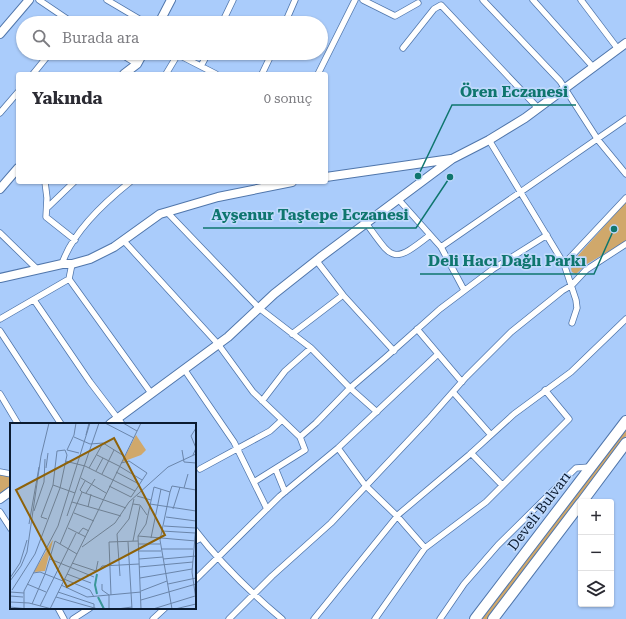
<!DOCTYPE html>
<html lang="tr">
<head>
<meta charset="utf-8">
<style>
	:root { --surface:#fff; --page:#f2f2f3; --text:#2b2b33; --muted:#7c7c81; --line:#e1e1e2 }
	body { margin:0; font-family:"Roboto Serif",serif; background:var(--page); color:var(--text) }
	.controls { position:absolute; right:12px; bottom:12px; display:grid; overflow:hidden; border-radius:4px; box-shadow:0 1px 3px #0004 }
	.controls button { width:36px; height:36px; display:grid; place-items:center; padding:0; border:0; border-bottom:1px solid var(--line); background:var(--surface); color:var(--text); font:20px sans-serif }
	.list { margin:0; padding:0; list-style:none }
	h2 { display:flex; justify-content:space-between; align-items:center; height:52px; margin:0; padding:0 16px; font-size:17px }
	h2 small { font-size:13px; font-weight:400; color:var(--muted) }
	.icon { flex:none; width:22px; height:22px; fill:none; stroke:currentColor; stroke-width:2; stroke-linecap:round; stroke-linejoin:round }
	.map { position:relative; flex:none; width:626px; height:619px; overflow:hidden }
	.search { position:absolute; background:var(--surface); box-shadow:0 1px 3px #0004; left:16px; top:16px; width:312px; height:44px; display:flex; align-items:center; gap:10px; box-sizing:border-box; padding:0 14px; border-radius:22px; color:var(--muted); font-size:15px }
	.panel { position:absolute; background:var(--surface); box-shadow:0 1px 3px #0004; left:16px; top:72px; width:312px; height:112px; border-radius:4px }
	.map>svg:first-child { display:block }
	.green { fill:#d0a86b }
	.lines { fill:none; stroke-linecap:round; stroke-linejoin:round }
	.street-casing { stroke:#5076ab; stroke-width:7 }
	.secondary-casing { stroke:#5076ab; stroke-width:10 }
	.highway-casing { stroke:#5076ab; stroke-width:12 }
	.street { stroke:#fff; stroke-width:5.5 }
	.secondary { stroke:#fff; stroke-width:8 }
	.highway { stroke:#fff; stroke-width:10 }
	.labels { text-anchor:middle; stroke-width:3.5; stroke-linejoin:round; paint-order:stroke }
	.street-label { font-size:14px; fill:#0b1b30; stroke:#bfd9fc }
	.inset-river { fill:none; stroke:#3b9798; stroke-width:2 }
	.inset-road { fill:none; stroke:#6a85aa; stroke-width:1 }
	.view { fill:#8e6209; fill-opacity:0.15; stroke:#8e6209; stroke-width:2 }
	.inset-edge { fill:none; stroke:#0b1b30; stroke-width:2 }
	.leader { fill:none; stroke:#0f766e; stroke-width:1.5 }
	.callout-dot { fill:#0f766e; stroke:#bfd9fc; stroke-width:1.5 }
	.callout-label { font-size:15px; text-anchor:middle; font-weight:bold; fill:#0f766e; stroke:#bfd9fc; stroke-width:3.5; stroke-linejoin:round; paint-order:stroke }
</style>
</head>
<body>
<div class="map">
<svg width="626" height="619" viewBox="0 0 626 619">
	<rect width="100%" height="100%" fill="#aaccfb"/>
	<path class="green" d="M626,202V241L587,264L576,274L572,272L571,269L574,260Z
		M626,428V436L487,619H482Z
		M0,474L11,476V488L0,495Z"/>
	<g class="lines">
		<defs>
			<path id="street" d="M39,0L73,23
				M107,0L146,23
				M363,0L395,16L418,3
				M483,0L560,81L598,140L626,174
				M533,0L593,67
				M581,0L618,49
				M222,23L233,0
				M285,23L295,0
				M403,48L434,9L441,5L538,108
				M119,53L137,64
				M175,53L216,74
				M201,66L208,53
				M33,74L50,53
				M166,74L178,54
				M262,74L272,53
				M318,74L355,0
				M0,113L18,92
				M489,140L564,264L576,300L577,308L572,323
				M45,182L47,198L46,217L75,240
				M399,200L441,247L464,290
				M47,208L74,182
				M167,212L259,308L311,348L350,388L377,412
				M366,223C393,260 392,265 430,235
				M0,233L37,269
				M123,240L218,344L253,392L300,437L305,450L254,482
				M441,247L626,119
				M316,260L343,295L394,351
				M62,264C72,233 105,202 130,182
				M72,264L69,279L151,393
				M564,264L626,198
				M34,300L90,382L122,424
				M0,319L69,279
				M417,329L462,382
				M0,331L61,424
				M292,334L343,295
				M184,369L234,442L267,509
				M453,392L491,435
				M0,394L18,424
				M262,401L285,371L311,348
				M300,437L316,423L350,388L385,358L440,309L493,269L547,235
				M338,448L365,485L397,516L425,548
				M471,453L502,485
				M200,469L270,431L282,420
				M276,470L285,492
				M0,472L11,474
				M0,512L11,529
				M195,530C221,564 250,592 282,619
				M195,541L201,538
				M195,580L280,496L338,448L438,354
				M58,608L64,619
				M73,619L90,608
				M153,619L165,608
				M229,619L272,576L331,523L428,420L466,377L511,332L562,291L572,285L586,270L626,244
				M314,619L399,514L469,455L514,414L571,372L626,319
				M375,619L425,548L486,502L569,419L545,390
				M440,619L464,584L498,545L576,468L590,467"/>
			<path id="secondary" d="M159,23L171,0
				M0,34L29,0
				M124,74L137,64L143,53
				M326,177L451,159
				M0,189L18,168
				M0,278L62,264H72L90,259L114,247L160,214L167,212L218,197L292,182
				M110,424L228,337L274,294L322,256L452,159L489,140L525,118L626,43
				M0,499L11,491"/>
			<path id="highway" d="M582,502L626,443
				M475,619L626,421
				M493,619L581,503"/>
		</defs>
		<use href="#street" class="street-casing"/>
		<use href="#secondary" class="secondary-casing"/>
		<use href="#highway" class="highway-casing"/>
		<use href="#street" class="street"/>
		<use href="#secondary" class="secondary"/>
		<use href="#highway" class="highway"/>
	</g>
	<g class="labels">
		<g class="street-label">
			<text transform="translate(539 511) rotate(-53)" y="5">Develi Bulvarı</text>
		</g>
	</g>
	<g transform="translate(10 423)">
		<rect width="186" height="186" fill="#aaccfb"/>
		<path d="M126,12L136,27L131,32L112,39ZM43,117L35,148L24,149L42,118Z" fill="#d0a86b"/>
		<path class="inset-river" d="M87,151L85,162L87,171M88,174L94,186"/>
		<path class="inset-road" d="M66,0L64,12L57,27L69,30M95,0L124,15M113,0L127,8M76,12L79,0M64,14L80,21L93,20M172,27L174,39L186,40M87,32L109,43M183,32L186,25L181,13L186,5M31,33L39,0M55,38L75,43L125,68M111,40L119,38L137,50L121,74M109,43L132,57M36,45L38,30M79,45L93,20L114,33M86,48L93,35M106,49L129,61M92,51L104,27M71,55L96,70M75,58L70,67L72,69L116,85M43,62L65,70M99,63L121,74M144,64L160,69L150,117L162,186M174,65L178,51M160,69L162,63L186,67M76,70L85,56M127,73L141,77M62,79L111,93M123,81L130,82L137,92M140,81L186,88M78,84L81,71M163,86L170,64M24,88L34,59L35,36M64,90L84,98M57,93L89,0M156,94L186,98M19,101L29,44M186,102L182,149L186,177M154,103L186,105M58,105L76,114M152,108L185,110M68,111L73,105L79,108M128,113L186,118M141,115L151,66M45,118L67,131M123,118L130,83M118,119L122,186M50,121L72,69M128,121H150M72,124L105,100L119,79L158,44L186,31M151,126H183M128,128H151M40,136L84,154M129,136L153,134M153,136L186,133M62,140L86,148L88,138M129,144L183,139M90,146L92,143L129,141M23,150L30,149L53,158M57,151L81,160M110,153L107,111L119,96L124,76M0,155L10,140L17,117M130,155L182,146M54,156L80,167L84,174M0,158L11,143L17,129L31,33M17,161L36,169M92,161V167L99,172V186M158,161L186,155M51,162L77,174L131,169M2,167L25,131L50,65L57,32L55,27L47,28L43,62L31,94L37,96M131,168L157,158M0,169L14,170M48,169L84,181V185M101,172L99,119L128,118M0,173L13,174M46,174L88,186M131,177L186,161M0,179L19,180L42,186M22,181L35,151L45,118M30,183L66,110M0,184L18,186M14,186V168L48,103L80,0M40,186L131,0M107,186L122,184M131,186L128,113L136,101L144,64M143,186L185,173M165,186L186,181"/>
		<path class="view" d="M104,15L155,112L57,164L6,67Z"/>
		<rect width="186" height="186" class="inset-edge"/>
	</g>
	<path class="leader" d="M418 176L452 105H576M450 177L416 228H203M614 229L594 274H420"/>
	<g class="callout-dot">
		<circle cx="418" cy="176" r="4"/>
		<circle cx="450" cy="177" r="4"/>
		<circle cx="614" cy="229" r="4"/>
	</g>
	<g class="callout-label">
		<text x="514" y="97">Ören Eczanesi</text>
		<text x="310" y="220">Ayşenur Taştepe Eczanesi</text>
		<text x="507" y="266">Deli Hacı Dağlı Parkı</text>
	</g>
</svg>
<div class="controls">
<button>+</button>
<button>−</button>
<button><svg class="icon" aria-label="layers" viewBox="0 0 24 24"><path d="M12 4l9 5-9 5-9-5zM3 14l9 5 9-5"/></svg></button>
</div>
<div class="search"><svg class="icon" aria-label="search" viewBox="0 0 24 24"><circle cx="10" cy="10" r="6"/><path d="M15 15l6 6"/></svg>Burada ara</div>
<section class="panel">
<h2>Yakında<small>0 sonuç</small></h2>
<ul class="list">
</ul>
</section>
</div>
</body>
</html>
